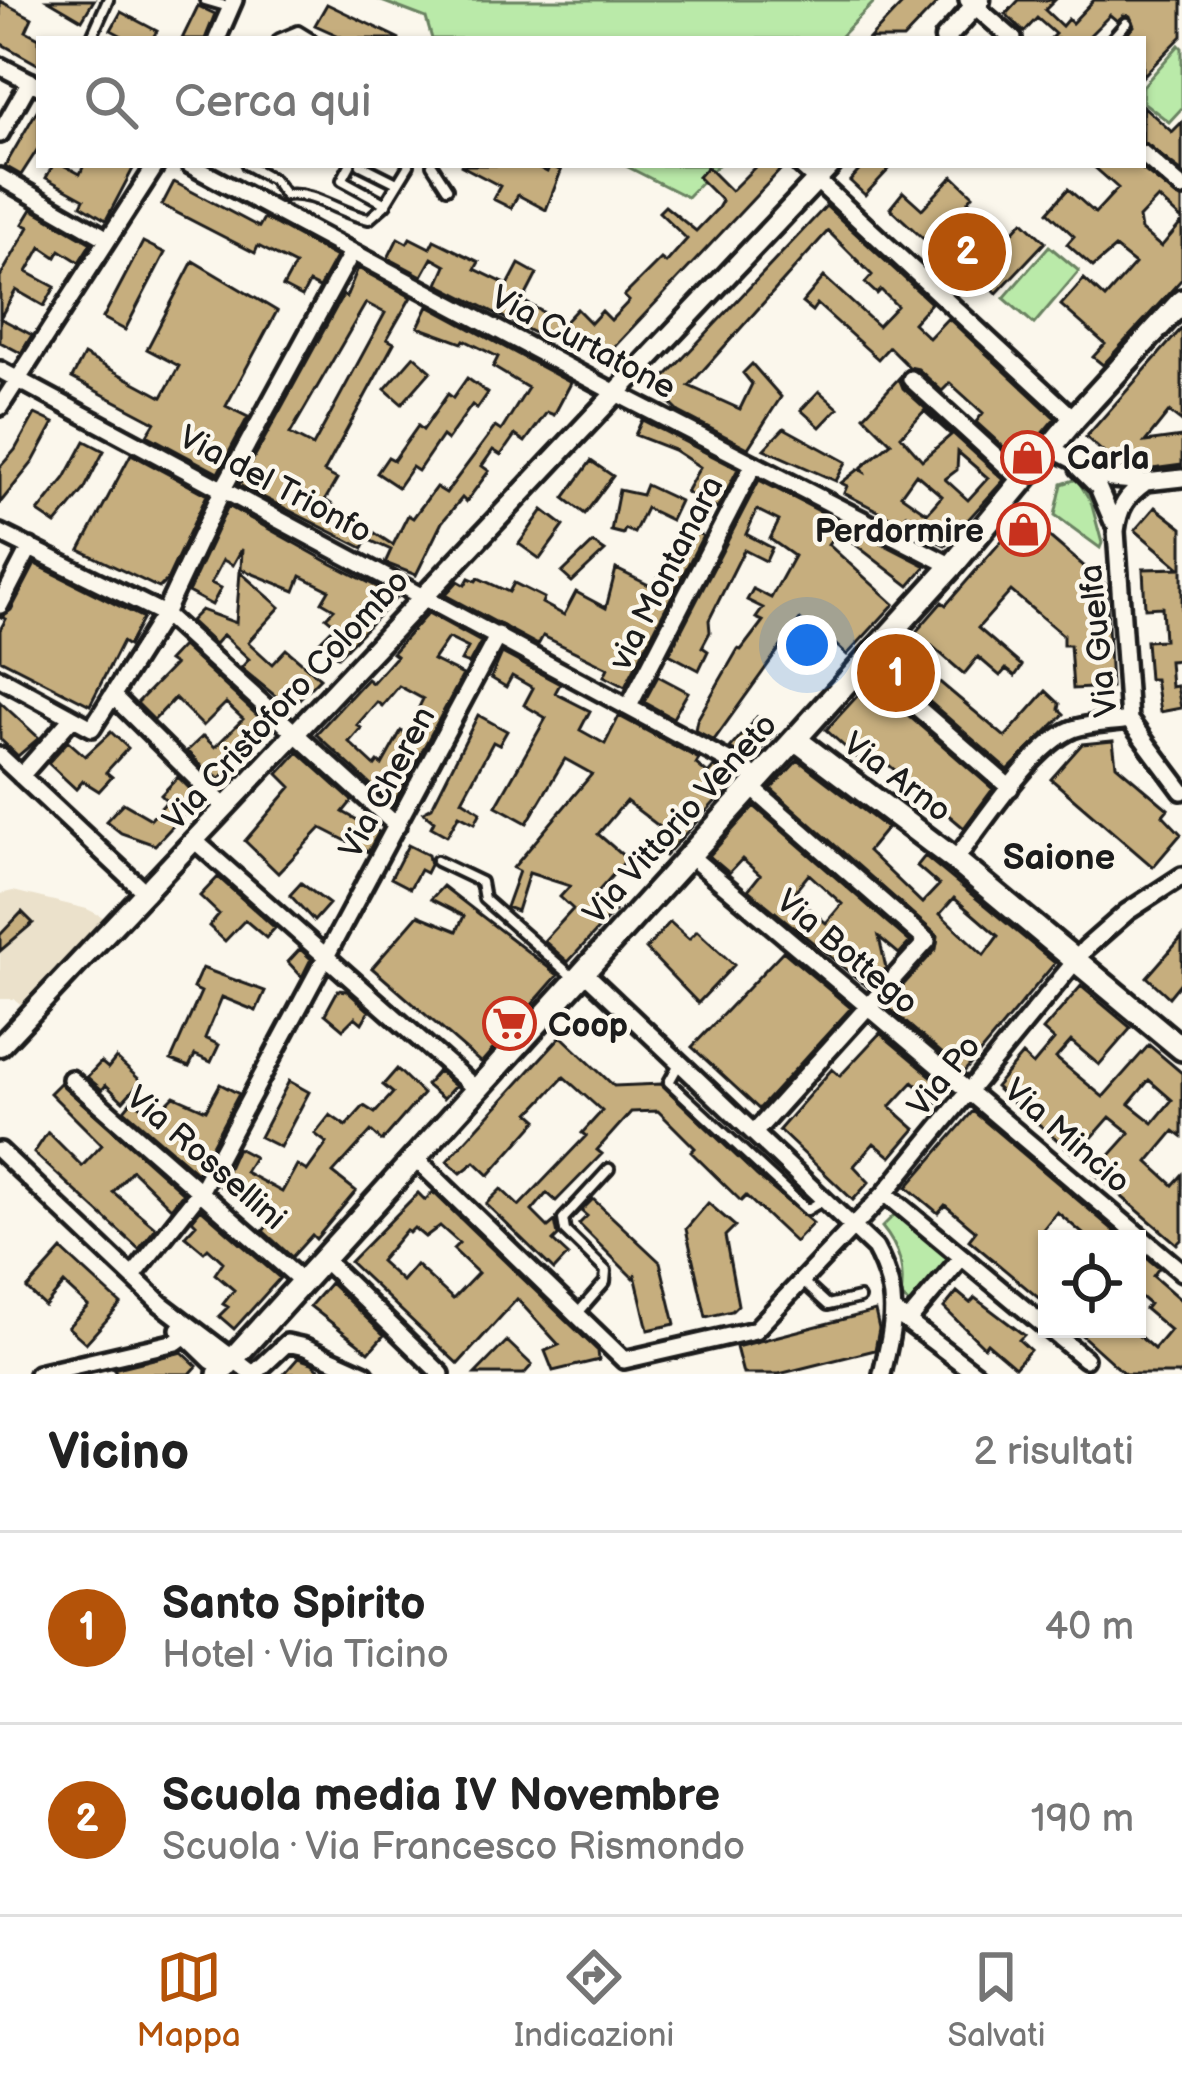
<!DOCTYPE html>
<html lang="it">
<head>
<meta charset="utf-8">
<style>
	:root { --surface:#fff; --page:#f2f2f2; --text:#222; --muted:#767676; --line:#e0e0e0; --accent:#b45309 }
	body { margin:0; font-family:"Balsamiq Sans",sans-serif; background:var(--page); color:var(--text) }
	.controls { position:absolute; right:36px; bottom:36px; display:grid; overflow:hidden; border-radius:0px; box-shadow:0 3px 9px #0004 }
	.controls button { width:108px; height:108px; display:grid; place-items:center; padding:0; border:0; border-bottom:3px solid var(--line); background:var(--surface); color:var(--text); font:60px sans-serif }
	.you { position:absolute; left:807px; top:645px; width:42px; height:42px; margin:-30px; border:9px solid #fff; border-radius:50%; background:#1a73e8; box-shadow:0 0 0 18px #1a73e833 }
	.badge { display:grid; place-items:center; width:78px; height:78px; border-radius:50%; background:var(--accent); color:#fff; font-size:39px; font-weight:700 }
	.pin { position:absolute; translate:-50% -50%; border:6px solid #fff; box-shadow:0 3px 12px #0006 }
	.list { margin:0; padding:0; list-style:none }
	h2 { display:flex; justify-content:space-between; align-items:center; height:156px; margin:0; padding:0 48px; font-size:51px }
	h2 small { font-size:39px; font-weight:400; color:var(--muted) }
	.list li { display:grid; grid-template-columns:78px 1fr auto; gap:36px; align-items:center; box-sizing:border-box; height:192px; padding:0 48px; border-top:3px solid var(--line) }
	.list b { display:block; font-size:45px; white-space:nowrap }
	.list p { margin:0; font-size:39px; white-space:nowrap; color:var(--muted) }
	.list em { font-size:39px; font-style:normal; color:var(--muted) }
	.icon { flex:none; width:66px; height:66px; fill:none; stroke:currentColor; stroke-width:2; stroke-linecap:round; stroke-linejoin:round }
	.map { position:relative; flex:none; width:1182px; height:1374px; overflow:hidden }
	.search { position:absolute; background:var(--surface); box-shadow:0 3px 9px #0004; left:36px; right:36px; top:36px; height:132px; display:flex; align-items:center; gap:30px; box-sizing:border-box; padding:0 42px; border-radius:0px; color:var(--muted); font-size:45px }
	.sheet { height:540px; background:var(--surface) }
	nav { display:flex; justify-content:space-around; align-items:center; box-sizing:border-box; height:168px; border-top:3px solid var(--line); background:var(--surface); font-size:33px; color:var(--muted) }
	nav a { display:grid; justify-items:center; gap:6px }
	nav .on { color:var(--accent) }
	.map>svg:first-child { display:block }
	.built { fill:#ebe1cb }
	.green { fill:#baeaa9; stroke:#6b8362; stroke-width:3 }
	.building { fill:#c6ae7e; stroke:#1c1c1c; stroke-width:3; fill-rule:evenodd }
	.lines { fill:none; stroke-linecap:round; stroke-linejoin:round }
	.service-casing { stroke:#1c1c1c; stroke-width:16 }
	.minor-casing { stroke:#1c1c1c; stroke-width:24 }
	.tertiary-casing { stroke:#1c1c1c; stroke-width:27 }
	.secondary-casing { stroke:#1c1c1c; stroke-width:30 }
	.service { stroke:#fbf7ec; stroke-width:8 }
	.minor { stroke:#fbf7ec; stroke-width:15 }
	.tertiary { stroke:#fbf7ec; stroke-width:18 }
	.secondary { stroke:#fbf7ec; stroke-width:21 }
	.labels { text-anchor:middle; stroke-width:9; stroke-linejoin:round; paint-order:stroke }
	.street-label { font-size:33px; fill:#1c1c1c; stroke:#fbf7ec }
	.poi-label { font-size:33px; font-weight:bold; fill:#1c1c1c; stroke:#fbf7ec; text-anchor:start }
	.neighbourhood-label { font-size:36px; font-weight:bold; fill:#1c1c1c; stroke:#fbf7ec }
</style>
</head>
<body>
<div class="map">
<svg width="1182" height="1374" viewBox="0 0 1182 1374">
	<rect width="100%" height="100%" fill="#fbf7ec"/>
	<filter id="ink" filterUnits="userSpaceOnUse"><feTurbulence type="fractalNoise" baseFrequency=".00833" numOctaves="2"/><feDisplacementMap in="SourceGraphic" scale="24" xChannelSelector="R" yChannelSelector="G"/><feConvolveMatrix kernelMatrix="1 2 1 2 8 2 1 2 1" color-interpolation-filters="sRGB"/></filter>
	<g filter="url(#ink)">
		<path class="built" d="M13,891L87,909L117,924L32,1013L14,999H0V894Z"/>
		<path class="green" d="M379,0H876L838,39H432L426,18Z
			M1179,45L1182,48V108L1169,122L1143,102V86Z
			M624,165H718L687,197Z
			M1049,246L1079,271L1034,324L1004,298Z
			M1077,479L1091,502L1102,543L1100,548L1055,515L1062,484Z
			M898,1211L951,1260L917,1310L901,1297C905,1269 900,1249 882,1227Z"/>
		<path class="building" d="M48,0H94L82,20Z
			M906,0H940L903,39H869Z
			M1019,0H1055L1045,10L1062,26L1068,19L1072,23L1094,0H1182V36L1143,76V39H1123L1134,26L1130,16L1124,15L1117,21L1110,15L1086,39H1050L1055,34L1037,18L1024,32L1006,14Z
			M0,1L32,18L26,31L39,38V65L0,43Z
			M327,4L400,39H346L315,25Z
			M198,6L215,14L205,39H182Z
			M121,12L157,31L152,39H128L111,30Z
			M1143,106L1172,132L1182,122V172L1143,142Z
			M39,107V147L21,175L5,166Z
			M53,165H63L80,174L84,165H135L106,220L81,205L84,199L46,178Z
			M460,165H533L547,172L550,165L561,171L546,210L518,195L511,208L493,199L500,186Z
			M757,165H785L602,360L572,332L569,335L560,327L577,309L591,323L602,311L611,320L629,301L624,296L661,259L666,263L687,239L659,212L665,206L696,231L718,208L722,201L698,177L707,167L731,191Z
			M864,165H893L865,195L850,181Z
			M1092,165H1137L1182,200V220L1158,198L1139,218L1141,230L1161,247L1182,222V279L1103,365L1093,357L1105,344L1061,305L1084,279L1105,298L1135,264L1115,248L1093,267L1067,244L1074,236L1048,212L1068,189L1095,213L1118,188Z
			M953,176L973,195L968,201L990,221L981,231L999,247L1023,221L1045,242L997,293L960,258L953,266L890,208L903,192L922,209Z
			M174,182L259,227L264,218L336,257L319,288L309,283L302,297L283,287L295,265L258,246L255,253L162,205Z
			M826,206L931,303L913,323L929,338L948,318L1055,418L1019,461L976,422L983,413L950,383L942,391L918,369L909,367L889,347L878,359L817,304L812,311L802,303L824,277L878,326L897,306L881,290L877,294L865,283L872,275L828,231L689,386L740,409L752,384L743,373L752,364L781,397L748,448L679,412L655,388Z
			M32,209L91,243L79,262L60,250L56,257L41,247L27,272L55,287L44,306L16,290L0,318L32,335L21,353L0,342V277L29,227L23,224Z
			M398,238L407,243L410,238L430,248L434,240L479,262L475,269L508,285L519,264L537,274L523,301L557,320L548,340L438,284L446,266L432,258L422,276L388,258Z
			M143,242L165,253L125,330L103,318Z
			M193,261L277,311L226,406L248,417L218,473L147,435L155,422L72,378L84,355L162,397L179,366L147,349Z
			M358,268L411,297L387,339L394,343L324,472L337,479L325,500L393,545L408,515L413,518L436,487L446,493L495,427L501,431L528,388L493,367L498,357L464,340L462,343L418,327L428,306L571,383L554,415L547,412L525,442L515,435L501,455L493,450L482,466L489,471L466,502L462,498L442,522L416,575L385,563L391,550L367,539L363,548L239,485L343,295L346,297ZM366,303L385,313L313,446L290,434Z
			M1182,328V422L1169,412L1145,442L1182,437V465L1145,470L1134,469L1119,455L1113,461L1086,437Z
			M414,356L431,371L402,404L385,389Z
			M467,378L488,393L477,409L472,405L447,440L442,436L418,471L412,467L398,487L377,473L388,457L394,460L418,426L423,430L448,394L453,398Z
			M899,378L903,388L1004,480L945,545L932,539L907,514L901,523L844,493L847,486L841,483L859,469L864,472L862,467L891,443L864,416ZM924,411L951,435L922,460L901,436ZM958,452L988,478L968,500L945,479L957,470ZM916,474L942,496L927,513L901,495Z
			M819,391L838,408L820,427L801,410Z
			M35,414L54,423L33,462L0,503V467L15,450Z
			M642,420L738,469L717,509L686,492L700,467L674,450L635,435Z
			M784,428L846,462L836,481L764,449Z
			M85,441L104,451L84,490L56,524L38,512L65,478Z
			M131,454L207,495L167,580L159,588L80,550Z
			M591,461L613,476L585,514L564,498Z
			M759,480L926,566L909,586L838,531L828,544L894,604L847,655L813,624L809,628L800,620L714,740L695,730L697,720L738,649L741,650L763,621L756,618L763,608L747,600L753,589L771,598L794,556L770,539L779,521L757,510L746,534L772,548L766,561L744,550L709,620L710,632L702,647L708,651L699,670L669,654Z
			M646,485L680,501L671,520L646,508L634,533L625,529L623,534L611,531L619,490L642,495Z
			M228,506L332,564L397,597L338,657L320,641L336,625L326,617L334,609L322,602L329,590L301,576L295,591L241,569L242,549L233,565L223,560L211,583L221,588L212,605L188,592Z
			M1155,507L1182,528V660L1169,661L1171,687L1177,686L1181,708L1160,712L1155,679H1149L1146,641L1164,640L1162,607L1145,608L1143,569L1180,568L1135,530Z
			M543,510L564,526L540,559L519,544Z
			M1024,515L1106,585L1111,687L1073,689L1070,645H1063V635L1011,591L978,628L1022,666L1015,676L1006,669L1000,676L978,657L964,674L932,646L917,663L1005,737L1046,691L1060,704L1059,709L1064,714L1008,770L887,665L942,602L946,605Z
			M685,526L703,536L625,687L604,676L608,668L543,636L538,645L445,595L458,581L465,585L469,578L476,581L478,578L509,592L514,583L544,598L542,603L564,615L576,592L606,608L616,569L653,587Z
			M593,543L605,551L572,582L562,573Z
			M35,564L143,618L128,646L122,642L90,705L0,659V630L6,619L1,617L11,610Z
			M240,572L280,607L248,642L272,664L286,649L320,678L290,708L241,668L249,659L223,635L215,644L190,621L201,610L236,623Z
			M428,613L481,642L469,664L461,661L468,648L448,638L433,660L463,675L393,805L316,734L367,679L372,683L396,656L392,653ZM399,686L423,699L417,711L420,712L409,735L401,731L382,765L378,762L375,766L349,742L361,728L357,725L377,702L382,706Z
			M182,646L272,729L219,779L212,772L209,775L187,751L203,736L215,747L243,719L226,703L203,726L175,698L154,720L137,703L174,665L168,661Z
			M502,653L560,684L555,693L590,711L580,730L605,744L619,716L699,759L696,764L708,774L714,767L736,779L665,856L651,844L658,838L654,834L660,827L626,801L598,834L627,859L596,894L615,911L568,962L544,941L573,909L560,897L570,886L529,873L517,911L506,907L519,871L513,868L592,774L565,759L527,823L496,806L546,718L524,705L533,688L512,676L506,687L491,678Z
			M658,676L688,692L673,718L644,702Z
			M870,682L993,789L964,828L866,746L856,757L826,730Z
			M0,702L39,738L18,756L0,739Z
			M478,715L507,731L499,745L493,742L462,800L481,812L475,823L459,815L447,836L431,827L434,821L423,812L432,807Z
			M757,717L775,734L752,760L730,748Z
			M111,732L128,748L106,772L112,777L99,791L83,781L76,789L48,763L68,741L85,756Z
			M1113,741L1116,765L1168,809L1163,815L1181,834L1153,867L1051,779L1082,744Z
			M298,752L352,801L343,812L379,832L368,852L321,828L278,873L245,841L291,787L278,774Z
			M798,760L887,828L868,851L922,903L939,885L917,866L925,856L1055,963L964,1072L885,1005L936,949L938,936L771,789ZM954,898L998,936L984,955L940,914Z
			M178,777L199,798L155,845L121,833L106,821L123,803L151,819L167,801L161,795Z
			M754,806L910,942L899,954L879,937L886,968L869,988L748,890L760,875L742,859L729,873L709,856ZM809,874L842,904L826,923L792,895Z
			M408,845L428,855L430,865L426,873L420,870L410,888L391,878Z
			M218,877L275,928L266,938L245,920L225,941L209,926L219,914L200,896Z
			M301,883L329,904L314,921L290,895Z
			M443,886L558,975L481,1063L372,968L418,915L457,931L464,916L431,899Z
			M22,912L33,923L0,951V935Z
			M670,922L689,939L697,931L734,965L698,1003L646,949Z
			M1182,937V981L1169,997L1147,977Z
			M300,949L311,959L302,977L288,962Z
			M783,951L851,1008L759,1109L692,1047Z
			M202,968L265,991L256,1011L222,997L205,1038L219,1045L211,1062L195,1055L189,1067L171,1060L201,992L193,988Z
			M1081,986L1131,1028L1099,1065L1071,1041L1056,1058L1103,1097L1149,1045L1182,1073V1137L1174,1131L1148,1162L1173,1185L1182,1175V1239L1177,1244L1094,1173L1130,1133L1110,1117L1076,1156L995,1087L1022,1055L1033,1065L1054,1040L1043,1030ZM1149,1080L1172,1100L1153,1123L1129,1104Z
			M338,990L347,991L369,1011L362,1023L355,1017L343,1029L325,1014Z
			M880,1033L948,1090L937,1103L913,1082L890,1107L915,1129L891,1157L874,1143L854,1166L869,1182L853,1200L779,1130L832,1069L840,1076Z
			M561,1036L614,1086L661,1084L757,1176L813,1223L795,1242L746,1196L741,1201L691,1152L695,1148L658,1111L631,1112L597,1150L602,1154L556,1201L547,1193L532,1211L548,1227L555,1221L558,1236L553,1241L568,1255L554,1270L486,1204L501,1189L519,1206L586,1136L582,1133L602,1111L564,1077L530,1113L538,1120L489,1175L475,1162L461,1173L447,1161Z
			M116,1058L141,1081L123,1101L106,1085L102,1090L87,1077L101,1062L108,1068Z
			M397,1069L423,1094L382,1141L371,1131L333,1173L356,1191L316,1239L312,1235L292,1257L263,1231L276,1215L220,1186L237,1148L254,1157L245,1172L282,1192L297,1165L307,1171L327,1143L315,1134L330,1115L346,1126L364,1106L375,1113L393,1093L383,1085Z
			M438,1071L455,1086L443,1099L426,1085Z
			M289,1081L309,1092L280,1147L260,1137Z
			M60,1083L183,1193L171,1208L132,1170L113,1192L156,1228L139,1249L34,1153L48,1132L82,1166L102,1145L50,1093Z
			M220,1084L239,1094L197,1173L124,1110L133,1099L145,1110L151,1104L159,1111L174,1096L206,1110Z
			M973,1111L1124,1239H1089L1057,1212L1040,1233L1047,1239V1305L969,1240L976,1231L945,1205L938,1213L907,1187Z
			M433,1192L598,1351L599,1360L553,1371L545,1351L559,1345L517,1299L458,1364L350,1262L418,1193L425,1200ZM440,1226L459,1243L453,1249L478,1273L453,1299L416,1265L402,1281L380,1261L406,1230L409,1233L414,1228L425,1237Z
			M593,1199L660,1262L675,1324L648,1330L635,1275L633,1278L579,1224L587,1216L581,1211Z
			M708,1203L735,1226L725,1236L738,1305L732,1311L706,1317L686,1229Z
			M201,1209L280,1278L234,1329L219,1316L228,1307L223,1304L234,1290L215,1274L223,1262L208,1248L204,1252L185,1236L196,1224L192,1220Z
			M62,1250L121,1304L86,1343L68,1327L88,1306L64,1284L45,1306L27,1289Z
			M1137,1250L1159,1268L1153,1276L1182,1301V1374H1125L1075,1329H1131L1154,1349L1170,1330L1145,1309L1149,1304L1137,1294Z
			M330,1283L384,1335L369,1352L310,1306Z
			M957,1292L970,1303L975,1298L1024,1335L1019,1340L1030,1350L1015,1367L987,1343L984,1347L944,1308Z
			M875,1311L879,1329L875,1350L779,1374H743L736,1347Z
			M507,1341L532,1365L524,1374H475Z
			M182,1352L197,1366L190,1374H118L113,1369Z
			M298,1358L312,1363L324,1374H284Z"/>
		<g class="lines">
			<defs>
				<path id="service" d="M205,0L229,7
					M92,36L108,0
					M279,39L298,31L311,39
					M1112,39L1126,23
					M247,165L274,180L285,195C315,191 340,214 369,219L384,206L409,165
					M350,165L342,180L386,204
					M361,165L397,183
					M432,165L447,188
					M437,861L481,882L484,899L575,979
					M679,1064L669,1082L807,1210L825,1199
					M802,1281L828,1305L859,1298
					M578,1313L605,1282L606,1271L565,1231L563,1219L609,1169"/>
				<path id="minor" d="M968,0L1013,39
					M217,39L234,0
					M0,66L39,86
					M0,134L30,81
					M1143,154L1182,188
					M190,165L614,392L952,566
					M800,165L1074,419
					M0,177L108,239
					M0,370L760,778
					M911,379L1024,482
					M0,407L156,165
					M1062,454L1111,479L1146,482L1182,478
					M1079,468L1098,487L1113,522
					M1146,482C1126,496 1119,507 1116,531L1129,720L1182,791
					M0,533L164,614L397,826
					M0,605L30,547
					M865,662L1010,788
					M0,678L92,728L164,614L223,489L352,252
					M114,697L225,807
					M629,706L754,464
					M0,756L146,893
					M21,776L72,718
					M751,787L927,941L755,1132
					M194,840L477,1090
					M690,856L1182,1272
					M955,860C982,825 1033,745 1073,729C1090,723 1111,723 1129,720
					M584,972L875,1248C901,1296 894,1323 882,1374
					M71,1079L303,1282
					M0,1151L161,1304L253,1374
					M415,1158L624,1360L755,1330L885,1193L1086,948L1127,912L1182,876
					M885,1193L1047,1328
					M323,1259L441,1374
					M133,1276L201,1190L498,635
					M896,1313L976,1374
					M909,1320L962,1257
					M179,1329L212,1361L234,1357
					M1049,1329L1085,1359
					M38,1374L176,1342L184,1336
					M254,1374L287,1343L305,1347L365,1374"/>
				<path id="tertiary" d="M945,39L980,0
					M0,1046L831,165"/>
				<path id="secondary" d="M795,739L955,860L1182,1049
					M219,1374L952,566L1074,419L1182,301"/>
			</defs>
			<use href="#service" class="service-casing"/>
			<use href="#minor" class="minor-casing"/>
			<use href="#tertiary" class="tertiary-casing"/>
			<use href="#secondary" class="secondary-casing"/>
			<use href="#service" class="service"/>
			<use href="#minor" class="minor"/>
			<use href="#tertiary" class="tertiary"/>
			<use href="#secondary" class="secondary"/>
		</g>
	</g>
	<defs>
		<symbol id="shop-ring" viewBox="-11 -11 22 22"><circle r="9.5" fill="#fbf7ec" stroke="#c8321e" stroke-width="1.5"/><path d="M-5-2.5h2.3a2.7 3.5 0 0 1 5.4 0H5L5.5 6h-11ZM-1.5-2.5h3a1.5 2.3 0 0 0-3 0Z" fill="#c8321e"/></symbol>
		<symbol id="supermarket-ring" viewBox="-11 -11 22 22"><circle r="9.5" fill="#fbf7ec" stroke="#c8321e" stroke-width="1.5"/><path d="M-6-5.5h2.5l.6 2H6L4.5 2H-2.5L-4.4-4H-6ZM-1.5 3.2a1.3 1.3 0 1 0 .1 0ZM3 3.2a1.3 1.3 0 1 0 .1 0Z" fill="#c8321e"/></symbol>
	</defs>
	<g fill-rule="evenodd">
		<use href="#shop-ring" x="998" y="428" width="59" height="59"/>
		<use href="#shop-ring" x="994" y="500" width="59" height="59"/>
		<use href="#supermarket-ring" x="480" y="994" width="59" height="59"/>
	</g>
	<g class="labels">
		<g class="street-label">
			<text transform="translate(584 341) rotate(28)" y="12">Via Curtatone</text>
			<text transform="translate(276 483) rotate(28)" y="12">Via del Trionfo</text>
			<text transform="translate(665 572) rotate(-63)" y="12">via Montanara</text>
			<text transform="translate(1097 641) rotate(-96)" y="12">Via Guelfa</text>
			<text transform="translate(285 699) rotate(-47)" y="12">Via Cristoforo Colombo</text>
			<text transform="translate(898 776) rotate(37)" y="12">Via Arno</text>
			<text transform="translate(386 782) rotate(-62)" y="12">Via Cheren</text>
			<text transform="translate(679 818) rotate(-48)" y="12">Via Vittorio Veneto</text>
			<text transform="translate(848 951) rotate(40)" y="12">Via Bottego</text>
			<text transform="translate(943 1075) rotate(-51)" y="12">Via Po</text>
			<text transform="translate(1068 1135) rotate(41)" y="12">Via Mincio</text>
			<text transform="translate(207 1157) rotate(41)" y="12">Via Rossellini</text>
		</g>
		<g class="poi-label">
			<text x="1067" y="469">Carla</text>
			<text x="984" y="542" text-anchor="end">Perdormire</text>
			<text x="548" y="1036">Coop</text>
		</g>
		<g class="neighbourhood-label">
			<text x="1059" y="869">Saione</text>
		</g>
	</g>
</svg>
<div class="controls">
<button><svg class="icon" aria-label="locate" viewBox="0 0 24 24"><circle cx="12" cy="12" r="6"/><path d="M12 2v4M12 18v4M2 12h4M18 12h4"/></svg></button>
</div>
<div class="you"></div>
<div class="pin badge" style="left:896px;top:673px">1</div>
<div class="pin badge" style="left:967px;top:252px">2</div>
<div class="search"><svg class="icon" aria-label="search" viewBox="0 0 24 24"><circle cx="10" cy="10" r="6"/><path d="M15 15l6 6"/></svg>Cerca qui</div>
</div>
<section class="sheet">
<h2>Vicino<small>2 risultati</small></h2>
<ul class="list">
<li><span class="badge">1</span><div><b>Santo Spirito</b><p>Hotel · Via Ticino</p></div><em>40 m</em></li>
<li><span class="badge">2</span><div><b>Scuola media IV Novembre</b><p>Scuola · Via Francesco Rismondo</p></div><em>190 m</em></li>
</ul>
</section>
<nav>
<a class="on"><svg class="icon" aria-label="map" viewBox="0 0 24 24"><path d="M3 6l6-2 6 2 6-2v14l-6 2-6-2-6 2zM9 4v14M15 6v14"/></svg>Mappa</a>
<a><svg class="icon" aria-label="directions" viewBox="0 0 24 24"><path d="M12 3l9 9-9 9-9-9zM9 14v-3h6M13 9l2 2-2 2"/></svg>Indicazioni</a>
<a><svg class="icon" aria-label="saved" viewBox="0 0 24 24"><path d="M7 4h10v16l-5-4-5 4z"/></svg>Salvati</a>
</nav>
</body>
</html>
